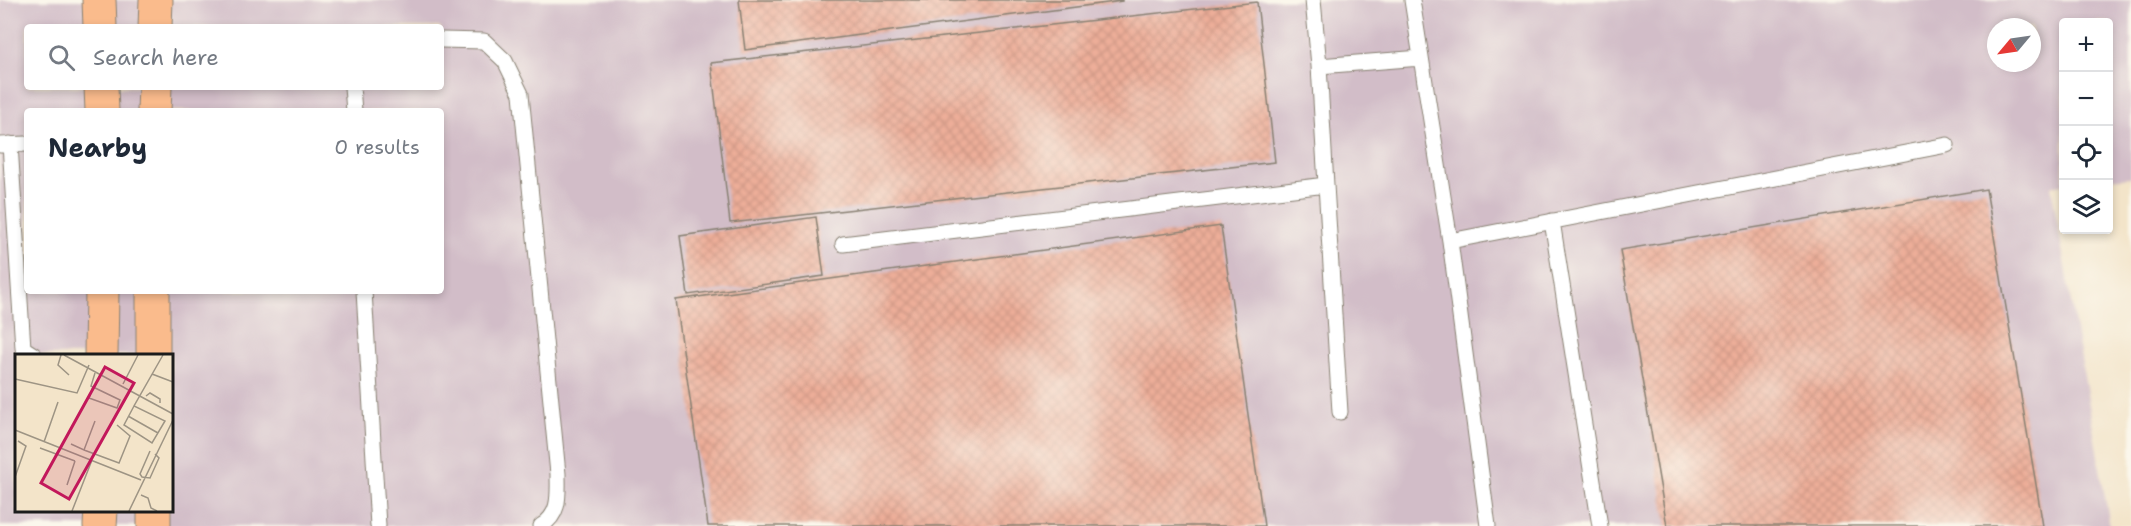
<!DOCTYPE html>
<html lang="en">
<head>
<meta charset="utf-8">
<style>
	:root { --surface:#fff; --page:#f6f6f7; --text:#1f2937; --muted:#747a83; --line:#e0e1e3 }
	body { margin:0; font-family:"Shantell Sans",sans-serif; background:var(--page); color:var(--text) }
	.controls { position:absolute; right:18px; top:18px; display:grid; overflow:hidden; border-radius:6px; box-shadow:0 3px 9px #0003 }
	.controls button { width:54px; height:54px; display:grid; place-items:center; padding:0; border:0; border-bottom:2px solid var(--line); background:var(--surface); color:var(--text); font:30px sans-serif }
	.compass { position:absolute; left:1987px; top:18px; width:54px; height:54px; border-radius:50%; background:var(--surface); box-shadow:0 3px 9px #0003; rotate:241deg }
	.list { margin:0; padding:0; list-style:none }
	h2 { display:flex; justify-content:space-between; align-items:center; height:78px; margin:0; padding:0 24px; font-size:26px }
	h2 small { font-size:20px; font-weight:400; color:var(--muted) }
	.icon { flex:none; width:33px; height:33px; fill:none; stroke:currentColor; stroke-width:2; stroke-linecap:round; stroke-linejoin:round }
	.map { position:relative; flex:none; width:2131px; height:526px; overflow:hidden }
	.search { position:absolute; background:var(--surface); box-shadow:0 3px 9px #0003; left:24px; top:24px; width:420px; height:66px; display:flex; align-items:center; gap:15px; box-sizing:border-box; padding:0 21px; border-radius:6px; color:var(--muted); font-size:22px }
	.panel { position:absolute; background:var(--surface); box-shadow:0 3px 9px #0003; left:24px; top:108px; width:420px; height:186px; border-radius:6px }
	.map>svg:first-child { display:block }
	.industrial { fill:#d2bdc8; fill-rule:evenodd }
	.building { fill:url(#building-cross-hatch) }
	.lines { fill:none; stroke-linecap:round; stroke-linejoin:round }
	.service-casing { stroke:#888072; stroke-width:17 }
	.trunk-casing { stroke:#888072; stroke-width:35 }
	.service { stroke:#fff; stroke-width:15 }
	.trunk { stroke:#fabb8c; stroke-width:33 }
	.inset-road { fill:none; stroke:#9d9484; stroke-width:1.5 }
	.view { fill:#c2185b; fill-opacity:0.15; stroke:#c2185b; stroke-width:3 }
	.inset-edge { fill:none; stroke:#1c1c1c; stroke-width:3 }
</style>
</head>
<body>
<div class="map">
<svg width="2131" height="526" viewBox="0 0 2131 526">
	<defs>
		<pattern id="building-cross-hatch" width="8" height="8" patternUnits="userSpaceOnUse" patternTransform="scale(1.5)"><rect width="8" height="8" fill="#edae99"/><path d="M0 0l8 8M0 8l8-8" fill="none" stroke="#cb9583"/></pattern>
	</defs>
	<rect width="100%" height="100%" fill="#fbf7ec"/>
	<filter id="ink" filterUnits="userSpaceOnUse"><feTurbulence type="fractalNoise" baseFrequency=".0167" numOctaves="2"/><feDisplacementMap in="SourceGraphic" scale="12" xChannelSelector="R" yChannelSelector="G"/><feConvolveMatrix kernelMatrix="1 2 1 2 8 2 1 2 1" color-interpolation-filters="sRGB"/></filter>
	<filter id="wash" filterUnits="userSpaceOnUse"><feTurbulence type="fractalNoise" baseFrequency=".008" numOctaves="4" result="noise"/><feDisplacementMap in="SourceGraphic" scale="24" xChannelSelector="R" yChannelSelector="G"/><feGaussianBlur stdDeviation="1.35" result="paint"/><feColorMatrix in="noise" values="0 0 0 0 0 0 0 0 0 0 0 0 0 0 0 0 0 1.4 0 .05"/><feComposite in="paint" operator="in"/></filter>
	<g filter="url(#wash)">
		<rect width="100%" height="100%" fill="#f3e4c9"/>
		<path class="industrial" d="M0,0H2131V177L2109,179L2108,22H2064L2063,184L2051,186L2110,526H0ZM27,27H441V87H27ZM1996,27H2032V63H1996ZM27,111H441V291H27ZM16,355H171V510H16Z"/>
		<g id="blocks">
			<path class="building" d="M739,0H1122V1L745,50Z
				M1257,2L1275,162L730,223L711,63Z
				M1986,189L2043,526H1667L1620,250Z
				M816,217L824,276L688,295L680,236Z
				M1221,226L1264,526H708L676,300Z"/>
		</g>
	</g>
	<g filter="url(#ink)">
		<use href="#blocks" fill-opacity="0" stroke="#888072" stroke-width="1.5"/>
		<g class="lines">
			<defs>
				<path id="service" d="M1313,0L1319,66L1326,185
					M1412,0L1450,241L1488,526
					M441,40L484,41L505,61L521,94L558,474C558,494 561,514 541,526
					M1319,66L1421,58
					M352,87L354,111
					M10,144L23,348L34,355
					M0,145L27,144
					M1552,221L1600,526
					M1450,241L1947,145
					M843,244L1326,185L1340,412
					M364,291L378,526"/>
				<path id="trunk" d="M99,0L100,27
					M155,27L156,0
					M101,87L102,111
					M154,111L155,87
					M153,291V355
					M101,355L102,291
					M154,510V526
					M100,526L101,510"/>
			</defs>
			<use href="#service" class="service-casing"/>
			<use href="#trunk" class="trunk-casing"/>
			<use href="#service" class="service"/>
			<use href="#trunk" class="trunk"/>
		</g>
	</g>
	<g transform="translate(15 354)">
		<rect width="158" height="158" fill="#f3e4c9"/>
		<path class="inset-road" d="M46,1L43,11L54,21M49,1L158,60M137,20L158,28M0,25L62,39L74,11M108,30L123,1M78,33L74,44L102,54L105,46L76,32L80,19M131,42L135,39L145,45V49M119,52L109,71L137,89L150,67L119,52L148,1M113,62L143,79M0,76L126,126M29,88L43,48M56,90L69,96L80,67M25,94L60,107M69,96L104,109L115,82L102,71M135,97L125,120L127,123L135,124L144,104L140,100M0,123L11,92L3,87M52,131L60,107M126,141L133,144L136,154L142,157M57,157L77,106M114,157L158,66"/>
		<path class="view" d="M90,13L119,29L54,145L26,129Z"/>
		<rect width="158" height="158" class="inset-edge"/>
	</g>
</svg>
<div class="controls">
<button>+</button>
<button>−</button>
<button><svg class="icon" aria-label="locate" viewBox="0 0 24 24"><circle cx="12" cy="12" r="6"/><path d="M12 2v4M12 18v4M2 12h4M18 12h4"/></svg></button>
<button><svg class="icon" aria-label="layers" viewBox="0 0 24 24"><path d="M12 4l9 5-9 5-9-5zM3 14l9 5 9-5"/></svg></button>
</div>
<svg class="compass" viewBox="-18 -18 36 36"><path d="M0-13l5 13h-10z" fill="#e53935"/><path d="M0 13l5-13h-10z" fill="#747a83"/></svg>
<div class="search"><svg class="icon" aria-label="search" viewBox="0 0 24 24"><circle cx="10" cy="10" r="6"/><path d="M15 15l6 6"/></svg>Search here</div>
<section class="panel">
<h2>Nearby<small>0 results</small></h2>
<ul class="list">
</ul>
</section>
</div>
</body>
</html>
